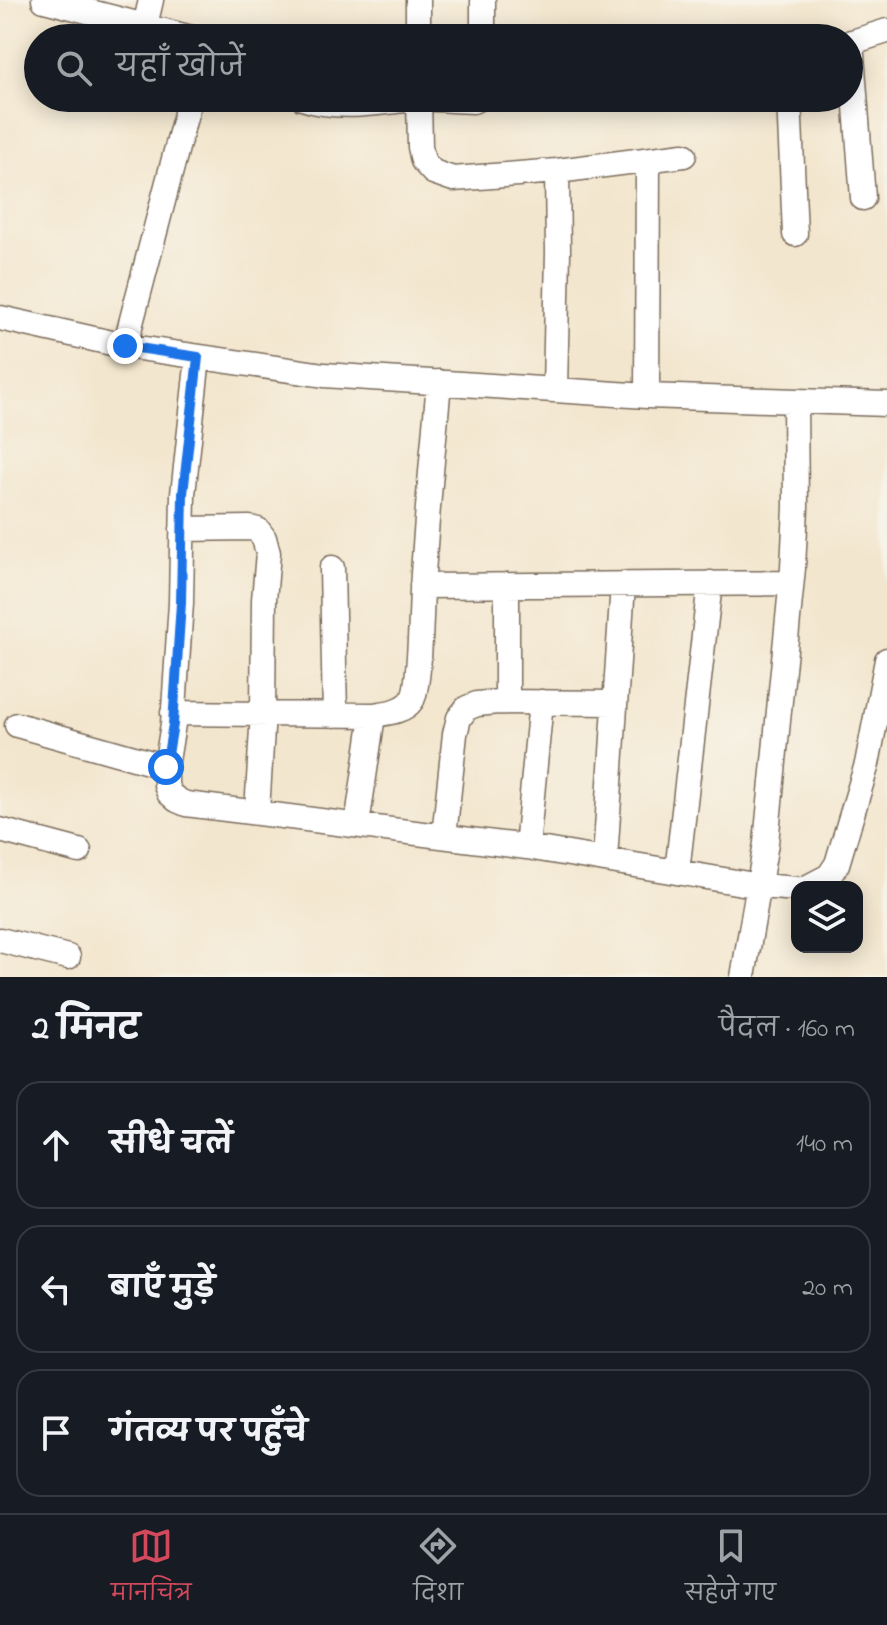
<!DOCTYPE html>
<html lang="hi">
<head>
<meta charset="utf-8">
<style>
	:root { --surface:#171b24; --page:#242831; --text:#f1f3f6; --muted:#9ea1a6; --line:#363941; --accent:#d1495b }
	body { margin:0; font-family:"Indie Flower","Playpen Sans Deva",sans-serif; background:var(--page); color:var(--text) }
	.controls { position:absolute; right:24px; bottom:24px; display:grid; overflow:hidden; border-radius:16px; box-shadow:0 4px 20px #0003 }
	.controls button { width:72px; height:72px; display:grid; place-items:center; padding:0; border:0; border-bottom:2px solid var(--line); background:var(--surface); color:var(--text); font:40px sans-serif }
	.stop { position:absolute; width:24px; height:24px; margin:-18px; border:6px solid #1a73e8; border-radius:50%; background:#fff }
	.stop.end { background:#1a73e8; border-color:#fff; box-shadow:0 2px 8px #0008 }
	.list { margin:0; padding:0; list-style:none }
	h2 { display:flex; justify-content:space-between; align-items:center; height:104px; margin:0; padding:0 32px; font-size:34px }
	h2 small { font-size:26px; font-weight:400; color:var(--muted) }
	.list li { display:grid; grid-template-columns:52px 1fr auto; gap:24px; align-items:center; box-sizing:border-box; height:128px; margin:0 16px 16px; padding:0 16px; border:2px solid var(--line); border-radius:24px }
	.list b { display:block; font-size:30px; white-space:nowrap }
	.list em { font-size:26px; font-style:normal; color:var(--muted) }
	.icon { flex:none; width:44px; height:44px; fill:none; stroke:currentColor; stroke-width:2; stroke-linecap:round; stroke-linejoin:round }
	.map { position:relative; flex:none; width:887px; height:977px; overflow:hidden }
	.search { position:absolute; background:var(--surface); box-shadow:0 4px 20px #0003; left:24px; right:24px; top:24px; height:88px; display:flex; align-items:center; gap:20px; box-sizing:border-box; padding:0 28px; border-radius:44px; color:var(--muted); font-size:30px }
	.sheet { height:536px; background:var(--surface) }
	nav { display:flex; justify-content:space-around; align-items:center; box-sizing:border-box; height:112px; border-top:2px solid var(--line); background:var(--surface); font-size:22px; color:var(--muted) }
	nav a { display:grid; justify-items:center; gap:4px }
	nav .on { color:var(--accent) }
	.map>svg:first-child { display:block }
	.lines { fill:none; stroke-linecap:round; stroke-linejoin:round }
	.minor-casing { stroke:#7b6c5c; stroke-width:27 }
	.minor { stroke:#fff; stroke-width:24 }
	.route { stroke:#1a73e8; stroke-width:10 }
</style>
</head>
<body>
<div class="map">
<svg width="887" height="977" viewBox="0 0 887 977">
	<rect width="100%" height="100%" fill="#f7f3e8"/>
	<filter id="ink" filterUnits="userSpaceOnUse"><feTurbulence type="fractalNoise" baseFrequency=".0125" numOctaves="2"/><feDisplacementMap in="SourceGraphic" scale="16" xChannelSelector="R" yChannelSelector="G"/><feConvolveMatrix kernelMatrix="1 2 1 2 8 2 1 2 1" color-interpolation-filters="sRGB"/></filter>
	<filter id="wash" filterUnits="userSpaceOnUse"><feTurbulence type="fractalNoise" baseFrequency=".006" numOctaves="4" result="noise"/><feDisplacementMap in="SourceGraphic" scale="32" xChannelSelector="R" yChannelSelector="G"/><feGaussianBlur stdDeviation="1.8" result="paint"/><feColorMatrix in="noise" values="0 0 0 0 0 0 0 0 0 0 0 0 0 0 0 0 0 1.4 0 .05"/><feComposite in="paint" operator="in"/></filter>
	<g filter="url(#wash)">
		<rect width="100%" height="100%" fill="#f3e6ce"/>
	</g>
	<g filter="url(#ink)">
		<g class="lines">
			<defs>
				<path id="minor" d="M44,0L192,38
					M418,0V38
					M483,0V38
					M145,26L151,0
					M851,42L863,198
					M849,43L887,31
					M302,98C340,111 378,102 416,99C435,98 454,101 473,101L479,98
					M419,98L420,147L423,161L433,172L453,179L557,171L684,155
					M789,98L795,234
					M0,318L125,346L324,375L647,396L887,404
					M125,346L190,98
					M198,357L183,494L181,603L173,724L166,767V785L169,793L177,800L186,804L527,847L760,886L797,889
					M555,389L558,252L557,171
					M647,396L648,161
					M182,529L250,528L258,530L264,538L268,553L264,600L263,713L257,812
					M332,568L335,715
					M507,585V702
					M422,586L791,583
					M173,713L373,715C386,713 404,712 412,700C420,687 421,610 422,590C426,521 433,451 439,382
					M17,725L166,767
					M357,825L373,715
					M0,830L79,851
					M444,836L455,734L459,718L467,708L477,704L498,702L615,703
					M527,847L541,702
					M605,860L623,584
					M677,872L710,583
					M808,887L829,876L837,864L867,764L887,660
					M0,940L68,957
					M743,977L766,843L793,568L796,507L795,401"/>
			</defs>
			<use href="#minor" class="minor-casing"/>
			<use href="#minor" class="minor"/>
		</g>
	</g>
	<g class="lines" filter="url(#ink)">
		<path class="route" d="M125,346L198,357L183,494L181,603L173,724L166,767"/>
	</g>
</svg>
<div class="controls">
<button><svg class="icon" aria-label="layers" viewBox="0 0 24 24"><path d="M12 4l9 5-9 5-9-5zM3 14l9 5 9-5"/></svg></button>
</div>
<div class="stop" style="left:166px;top:767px"></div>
<div class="stop end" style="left:125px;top:346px"></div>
<div class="search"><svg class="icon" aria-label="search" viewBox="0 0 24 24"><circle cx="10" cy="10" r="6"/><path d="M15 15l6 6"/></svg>यहाँ खोजें</div>
</div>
<section class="sheet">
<h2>2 मिनट<small>पैदल · 160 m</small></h2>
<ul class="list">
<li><svg class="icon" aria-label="ahead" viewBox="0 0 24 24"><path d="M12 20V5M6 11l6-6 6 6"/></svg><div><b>सीधे चलें</b></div><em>140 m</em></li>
<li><svg class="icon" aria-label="left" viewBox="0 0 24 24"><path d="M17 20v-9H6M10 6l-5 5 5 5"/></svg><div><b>बाएँ मुड़ें</b></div><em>20 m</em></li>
<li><svg class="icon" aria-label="arrive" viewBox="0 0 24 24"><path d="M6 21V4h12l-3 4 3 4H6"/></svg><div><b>गंतव्य पर पहुँचे</b></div></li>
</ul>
</section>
<nav>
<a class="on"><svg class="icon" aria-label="map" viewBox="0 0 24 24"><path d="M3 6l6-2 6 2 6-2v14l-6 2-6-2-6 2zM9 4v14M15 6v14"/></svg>मानचित्र</a>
<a><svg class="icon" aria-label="directions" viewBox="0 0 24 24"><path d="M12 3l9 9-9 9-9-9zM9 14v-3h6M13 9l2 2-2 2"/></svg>दिशा</a>
<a><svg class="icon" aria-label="saved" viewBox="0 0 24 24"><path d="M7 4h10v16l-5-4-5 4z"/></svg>सहेजे गए</a>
</nav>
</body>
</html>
